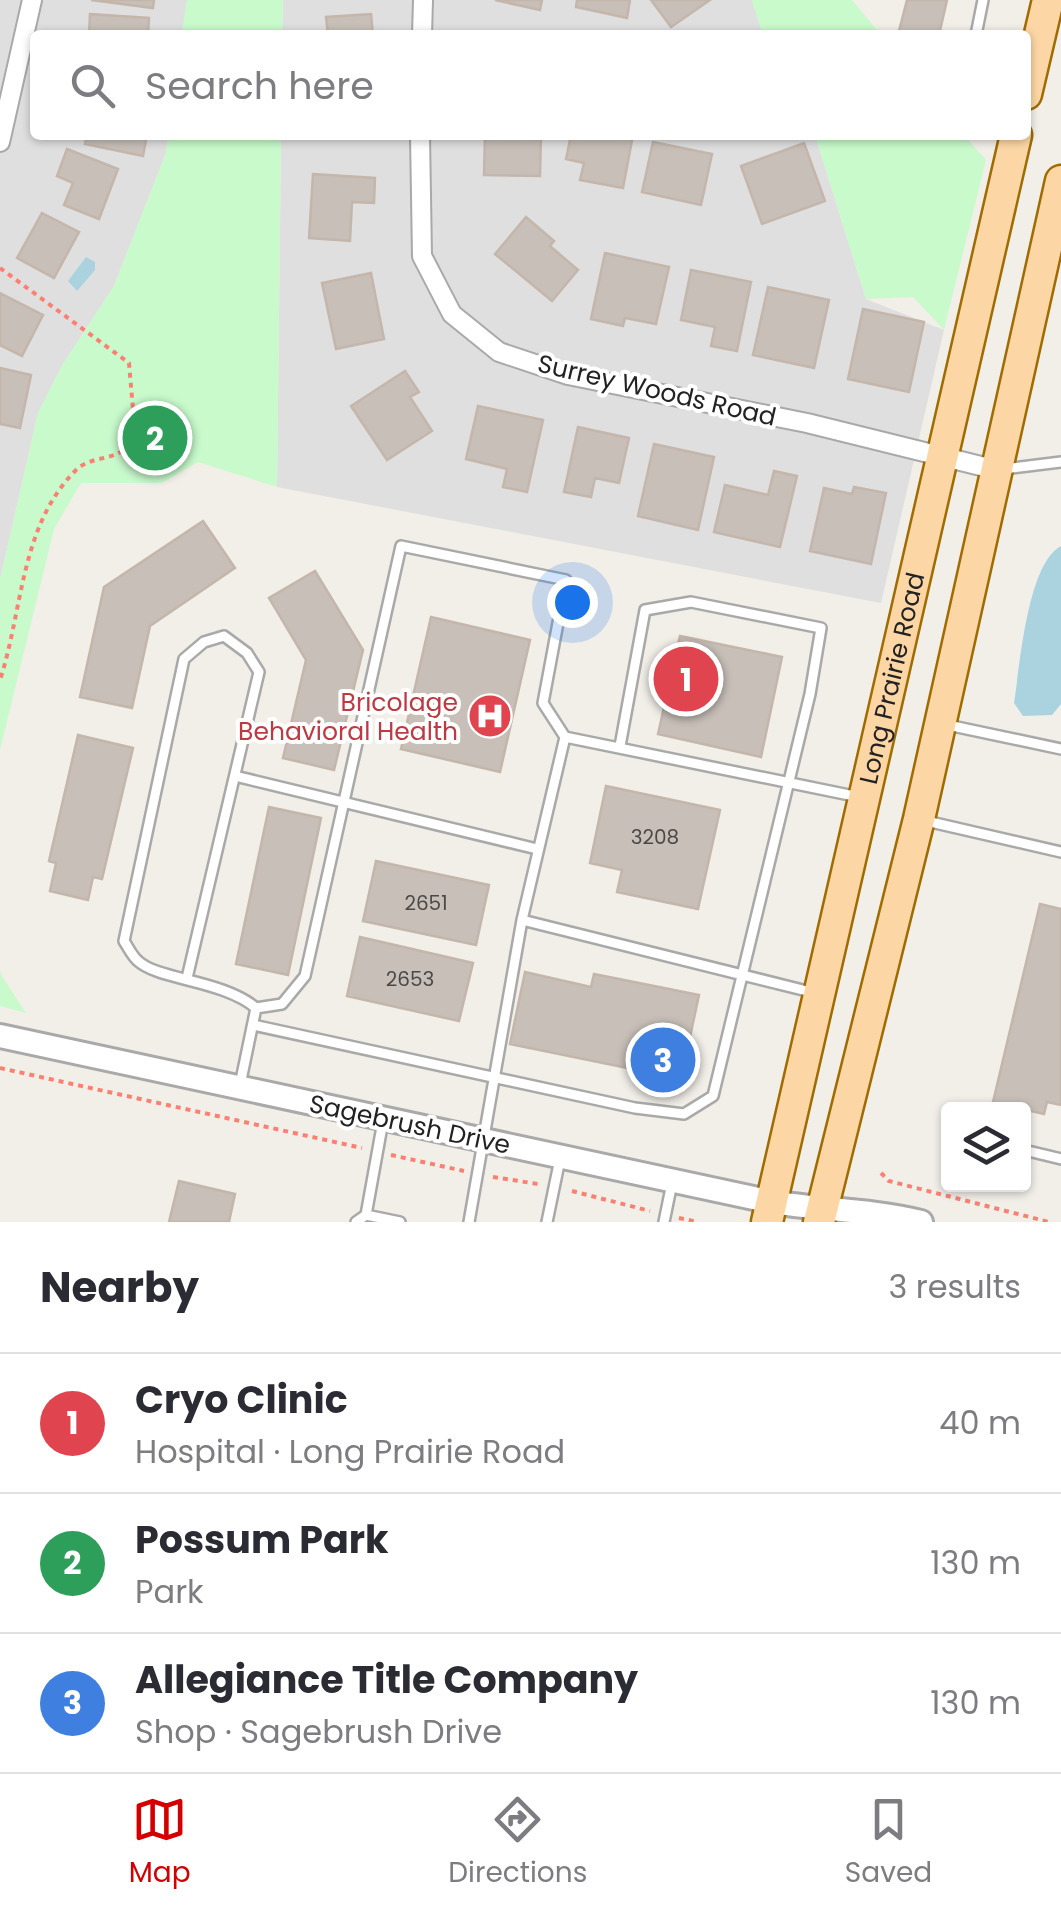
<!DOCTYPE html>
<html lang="en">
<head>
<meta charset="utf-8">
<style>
	:root { --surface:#fff; --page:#f7f7f7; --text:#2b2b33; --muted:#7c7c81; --line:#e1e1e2; --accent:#d40000 }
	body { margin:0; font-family:Poppins,sans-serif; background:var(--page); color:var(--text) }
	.controls { position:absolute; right:30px; bottom:30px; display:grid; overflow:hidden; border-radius:10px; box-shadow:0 2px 8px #0004 }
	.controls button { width:90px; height:90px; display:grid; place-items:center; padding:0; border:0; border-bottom:2px solid var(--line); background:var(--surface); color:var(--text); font:50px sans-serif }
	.you { position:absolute; left:572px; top:602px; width:35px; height:35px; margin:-25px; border:8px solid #fff; border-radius:50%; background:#1a73e8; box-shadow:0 0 0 15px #1a73e833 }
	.badge { display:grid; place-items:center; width:65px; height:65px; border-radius:50%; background:var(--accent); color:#fff; font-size:32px; font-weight:700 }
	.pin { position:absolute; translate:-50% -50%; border:5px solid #fff; box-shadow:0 2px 10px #0006 }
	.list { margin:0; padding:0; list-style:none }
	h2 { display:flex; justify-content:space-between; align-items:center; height:130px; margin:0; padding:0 40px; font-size:42px }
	h2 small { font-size:32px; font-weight:400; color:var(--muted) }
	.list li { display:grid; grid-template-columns:65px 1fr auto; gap:30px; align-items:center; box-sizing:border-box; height:140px; padding:0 40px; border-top:2px solid var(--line) }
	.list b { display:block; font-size:38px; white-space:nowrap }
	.list p { margin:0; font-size:32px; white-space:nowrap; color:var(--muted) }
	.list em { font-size:32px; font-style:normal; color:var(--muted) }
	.icon { flex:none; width:55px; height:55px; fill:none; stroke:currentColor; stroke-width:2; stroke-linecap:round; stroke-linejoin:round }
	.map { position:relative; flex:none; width:1061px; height:1222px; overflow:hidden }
	.search { position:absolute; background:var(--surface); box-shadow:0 2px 8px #0004; left:30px; right:30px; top:30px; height:110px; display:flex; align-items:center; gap:25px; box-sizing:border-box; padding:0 35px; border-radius:10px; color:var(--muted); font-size:38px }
	.sheet { height:550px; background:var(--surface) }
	nav { display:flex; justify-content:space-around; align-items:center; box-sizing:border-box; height:140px; border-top:2px solid var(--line); background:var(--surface); font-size:28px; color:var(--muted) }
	nav a { display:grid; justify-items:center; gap:5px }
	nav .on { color:var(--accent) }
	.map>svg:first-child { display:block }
	.residential { fill:#e0dfdf }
	.park { fill:#c8facc }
	.water { fill:#aad3df }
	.building { fill:#c7bfb8; stroke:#c4b6ab; stroke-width:2.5 }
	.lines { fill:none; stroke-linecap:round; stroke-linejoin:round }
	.service-casing { stroke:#a9a9a9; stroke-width:14 }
	.minor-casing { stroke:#a9a9a9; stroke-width:22 }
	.tertiary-casing { stroke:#a9a9a9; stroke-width:28 }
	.primary-casing { stroke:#a06b00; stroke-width:35 }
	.path { stroke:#fa8072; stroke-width:4; stroke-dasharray:5 5; stroke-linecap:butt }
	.service { stroke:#fff; stroke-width:9 }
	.minor { stroke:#fff; stroke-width:18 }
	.tertiary { stroke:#fff; stroke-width:22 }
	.primary { stroke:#fcd6a4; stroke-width:30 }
	.labels { text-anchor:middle; stroke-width:8; stroke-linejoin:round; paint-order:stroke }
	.number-label { font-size:20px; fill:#4b4948 }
	.street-label { font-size:25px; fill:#222; stroke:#fff }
	.health-label { font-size:25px; fill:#be3a42; stroke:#fff; text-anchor:end }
</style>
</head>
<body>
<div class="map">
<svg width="1061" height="1222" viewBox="0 0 1061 1222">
	<rect width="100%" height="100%" fill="#f2efe9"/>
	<path class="residential" d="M0,0H187L182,35H35V135H168L166,153L114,286L63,364L38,413L0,580Z
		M283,0H752L763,35H282Z
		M281,135H815L866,299L944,330L881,603L277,487Z"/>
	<path class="park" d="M187,0H283L282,35H182Z
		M752,0H852L881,35H763Z
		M168,135H281L277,487L198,462L162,483H81L54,529L0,750V580L38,413L63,364L114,286L166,153Z
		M815,135H964L986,160L944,330L913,297L866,299Z
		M0,971L2,976L26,1013L0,1006Z"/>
	<path class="water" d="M86,257L95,262V270L77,291L68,281Z
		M1061,546V704L1052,715L1023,716L1014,703C1020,667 1027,564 1061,546Z"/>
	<path class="building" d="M91,0H154L153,8Z
		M495,0H542L540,10Z
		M577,0H630L627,18L576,7Z
		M651,0H710L671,27Z
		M907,0H947L939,35H898Z
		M90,14L149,18L148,35H89Z
		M371,14L373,35H328L326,17Z
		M87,135H147L143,156L85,144Z
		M485,135H541L540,176L484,175Z
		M571,135H633L623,188L580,180L584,163L566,159Z
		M653,142L712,154L701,205L642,192Z
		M804,143L825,201L762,224L741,166Z
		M67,149L118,169L99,219L64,205L73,183L57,176Z
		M313,174L375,178L374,203L352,202L350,241L309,238Z
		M42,213L79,232L54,278L17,258Z
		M526,217L554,241L550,246L578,270L552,301L495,254Z
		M605,253L669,267L656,324L625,318L623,326L591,319Z
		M691,270L751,282L737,351L711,346L715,327L681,320Z
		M371,273L384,339L336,349L322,283Z
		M768,287L829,300L814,368L753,355Z
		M0,293L43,315L22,356L0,345Z
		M863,309L924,322L909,392L848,379Z
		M0,368L31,375L20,428L0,424Z
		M405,371L419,392L410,397L432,431L387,460L351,406Z
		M478,406L543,420L527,492L503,487L507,469L466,459Z
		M578,427L629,438L619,483L595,478L591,497L564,492Z
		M654,444L714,457L698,530L638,516Z
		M774,471L797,476L780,547L714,532L725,485L768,495Z
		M854,487L886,493L871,564L810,551L824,488L852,494Z
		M203,521L235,568L150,626L132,708L80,697L104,587Z
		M315,571L363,650L334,770L283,758L306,660L269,598Z
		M431,617L530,640L500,772L401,749Z
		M680,636L782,657L761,757L658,734Z
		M78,735L133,748L102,879L93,877L88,900L50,891L56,863L49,861Z
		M606,786L720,810L698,909L617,892L622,870L590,863Z
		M269,807L321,818L288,975L236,964Z
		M376,861L489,885L476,945L363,921Z
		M1040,904L1061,909V1105L1047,1102L1044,1114L993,1102Z
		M360,937L473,963L459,1021L347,996Z
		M525,972L591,987L594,974L699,995L681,1079L510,1044Z
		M179,1181L235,1194L229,1222H169Z"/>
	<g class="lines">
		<defs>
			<path id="service" d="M976,35L983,0
				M1004,469L1061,462
				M943,724L1061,749
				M235,776L537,849
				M922,820L1061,852
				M522,920L815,993
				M187,978L259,672L247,653L224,636L204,642L184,659L124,941C128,947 132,956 138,961C158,980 223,980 256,1008
				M253,1025L635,1108L684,1114L713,1096L810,694L821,628L691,602L645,610L620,746
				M240,1085L256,1008L282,1004L305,976L401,546L566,580L543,703L565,737
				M1024,1150L1061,1159
				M366,1215L400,1222
				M356,1222L366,1215L383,1121
				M469,1222L522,920L565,737L859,797
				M547,1222L560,1159
				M664,1222L672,1183"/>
			<path id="minor" d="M422,35L423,0
				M420,135L422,256L452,314L499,352L568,375L807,423L997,470
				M0,142L32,0"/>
			<path id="tertiary" d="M0,1036L772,1202C822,1210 871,1210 921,1222"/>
			<g id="primary">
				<path d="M1026,94L1048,0"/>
				<path id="s1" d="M767,1222L1016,135"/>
				<path d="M819,1222L919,819L1061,181"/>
			</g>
		</defs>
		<use href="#service" class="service-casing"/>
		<use href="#minor" class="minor-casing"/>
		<use href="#tertiary" class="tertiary-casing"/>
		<use href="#primary" class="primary-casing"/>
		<path class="path" d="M0,268L129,363L133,409L125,449C110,461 91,456 76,470C20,526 23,610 0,680
			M0,1068L362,1148
			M391,1155L464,1171
			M881,1173L889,1181L1049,1222
			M493,1177L538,1184
			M572,1191L650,1211
			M679,1218L698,1222"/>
		<use href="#service" class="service"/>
		<use href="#minor" class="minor"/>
		<use href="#tertiary" class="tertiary"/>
		<use href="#primary" class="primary"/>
	</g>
	<defs>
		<symbol id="hospital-disc" viewBox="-11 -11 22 22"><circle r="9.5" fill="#e0444e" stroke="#fff"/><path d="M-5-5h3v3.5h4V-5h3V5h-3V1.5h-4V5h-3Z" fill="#fff"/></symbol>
	</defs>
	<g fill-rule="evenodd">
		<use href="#hospital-disc" x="465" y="691" width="50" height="50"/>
	</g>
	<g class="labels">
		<g class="number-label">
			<text x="655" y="844">3208</text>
			<text x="426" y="910">2651</text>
			<text x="410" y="986">2653</text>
		</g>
		<g class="street-label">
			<text transform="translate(657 390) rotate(13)" y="9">Surrey Woods Road</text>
			<text dy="9" stroke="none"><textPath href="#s1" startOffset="558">Long Prairie Road</textPath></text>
			<text transform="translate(410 1124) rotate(12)" y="9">Sagebrush Drive</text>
		</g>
		<g class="health-label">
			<text x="458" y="711">Bricolage<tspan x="458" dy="29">Behavioral Health</tspan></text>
		</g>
	</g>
</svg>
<div class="controls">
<button><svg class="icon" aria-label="layers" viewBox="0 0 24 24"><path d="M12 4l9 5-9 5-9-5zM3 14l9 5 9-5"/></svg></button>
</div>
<div class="you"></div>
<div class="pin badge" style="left:686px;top:679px;background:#e0444e">1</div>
<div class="pin badge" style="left:155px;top:438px;background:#2e9e5b">2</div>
<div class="pin badge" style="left:663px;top:1060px;background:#3f7fe0">3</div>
<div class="search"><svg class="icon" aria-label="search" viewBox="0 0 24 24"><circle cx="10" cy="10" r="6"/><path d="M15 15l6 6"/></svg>Search here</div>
</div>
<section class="sheet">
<h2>Nearby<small>3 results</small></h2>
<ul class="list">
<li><span class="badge" style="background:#e0444e">1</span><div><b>Cryo Clinic</b><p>Hospital · Long Prairie Road</p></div><em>40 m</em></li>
<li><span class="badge" style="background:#2e9e5b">2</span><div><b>Possum Park</b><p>Park</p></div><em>130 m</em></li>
<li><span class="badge" style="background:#3f7fe0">3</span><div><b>Allegiance Title Company</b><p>Shop · Sagebrush Drive</p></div><em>130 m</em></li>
</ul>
</section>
<nav>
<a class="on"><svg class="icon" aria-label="map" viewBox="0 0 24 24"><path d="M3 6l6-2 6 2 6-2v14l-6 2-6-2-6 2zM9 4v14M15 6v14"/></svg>Map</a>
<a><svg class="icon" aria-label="directions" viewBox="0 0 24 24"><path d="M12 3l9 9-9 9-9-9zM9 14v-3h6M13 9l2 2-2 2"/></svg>Directions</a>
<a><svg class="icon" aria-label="saved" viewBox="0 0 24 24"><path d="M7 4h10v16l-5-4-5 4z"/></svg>Saved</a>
</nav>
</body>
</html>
